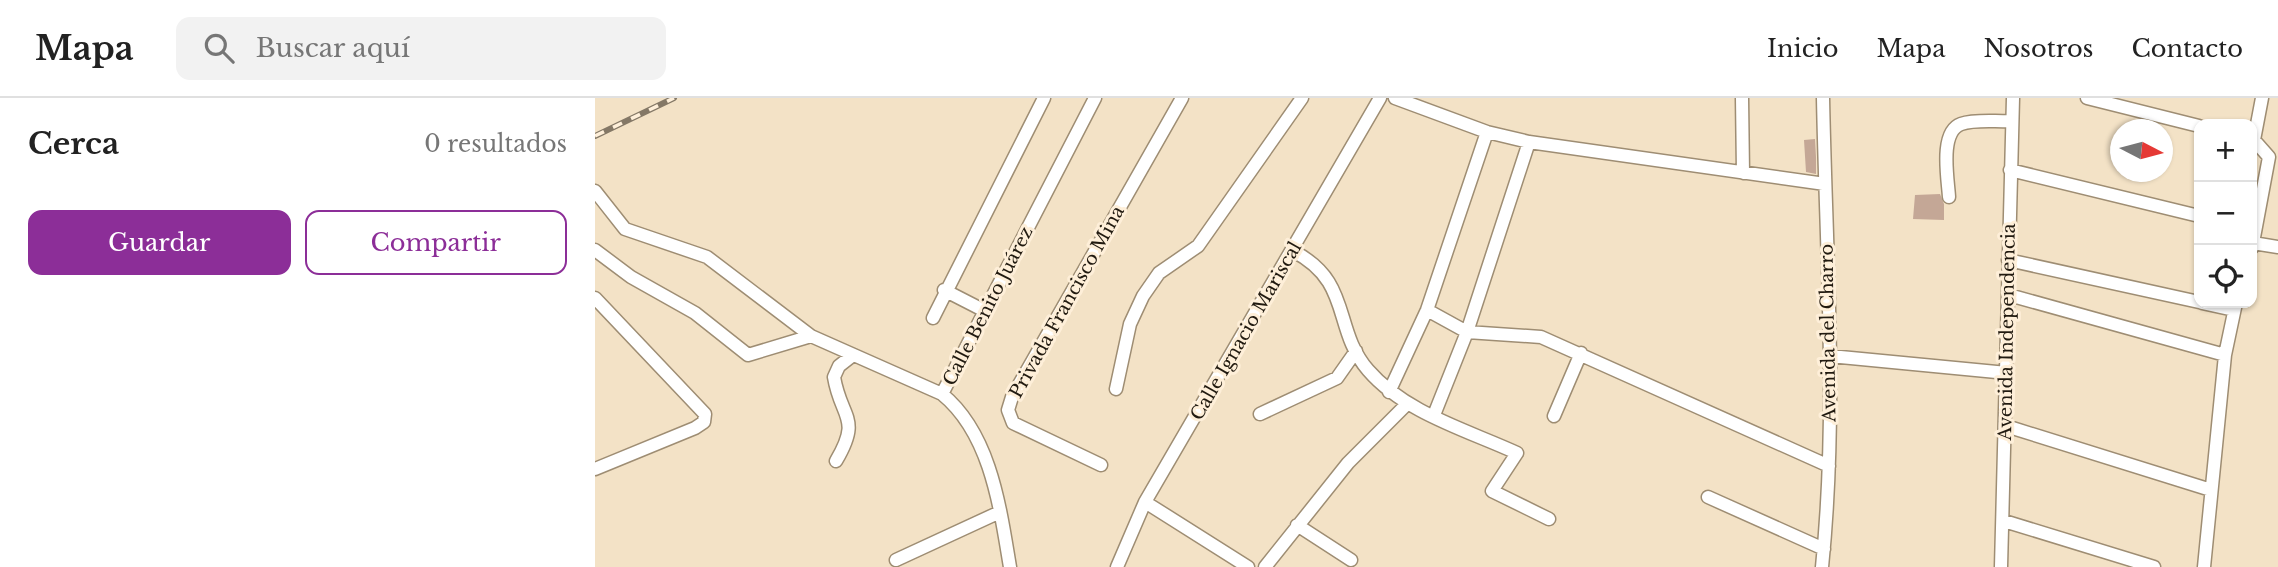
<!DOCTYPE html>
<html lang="es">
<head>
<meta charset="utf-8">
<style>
	:root { --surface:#fff; --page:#f2f2f2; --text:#222; --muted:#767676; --line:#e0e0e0; --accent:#8c2e98 }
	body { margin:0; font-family:"Libre Baskerville",serif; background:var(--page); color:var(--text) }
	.controls { position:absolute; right:21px; top:21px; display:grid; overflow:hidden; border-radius:14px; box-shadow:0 2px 5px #0004 }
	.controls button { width:63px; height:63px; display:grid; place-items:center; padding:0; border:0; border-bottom:2px solid var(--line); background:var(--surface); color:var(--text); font:35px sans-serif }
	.compass { position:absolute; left:1515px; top:21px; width:63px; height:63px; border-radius:50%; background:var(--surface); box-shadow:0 2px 5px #0004; rotate:96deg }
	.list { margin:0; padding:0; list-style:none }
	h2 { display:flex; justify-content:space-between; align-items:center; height:91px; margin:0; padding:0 28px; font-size:30px }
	h2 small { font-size:23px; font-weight:400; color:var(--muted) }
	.actions { display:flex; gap:14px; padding:21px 28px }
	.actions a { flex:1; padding:16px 0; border:2px solid var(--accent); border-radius:14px; text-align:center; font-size:24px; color:var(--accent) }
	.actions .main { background:var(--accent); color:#fff }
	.icon { flex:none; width:38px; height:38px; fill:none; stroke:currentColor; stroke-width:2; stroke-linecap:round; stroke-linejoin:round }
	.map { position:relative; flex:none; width:1683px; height:469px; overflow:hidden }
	header { display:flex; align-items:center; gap:42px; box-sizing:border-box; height:98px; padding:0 35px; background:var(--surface); border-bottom:2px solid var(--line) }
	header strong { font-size:33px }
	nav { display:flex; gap:38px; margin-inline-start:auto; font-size:24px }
	.search { width:490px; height:63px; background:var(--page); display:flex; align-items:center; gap:18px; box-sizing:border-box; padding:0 24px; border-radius:14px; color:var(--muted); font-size:26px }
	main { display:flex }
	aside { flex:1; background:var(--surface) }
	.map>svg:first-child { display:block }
	.building { fill:#c4a796 }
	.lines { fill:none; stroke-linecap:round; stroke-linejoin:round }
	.street-casing { stroke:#9e8d73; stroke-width:15 }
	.street { stroke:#fff; stroke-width:12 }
	.rail-casing { stroke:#847866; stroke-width:6 }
	.rail { stroke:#feefd9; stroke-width:3.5; stroke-dasharray:10; stroke-linecap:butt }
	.labels { text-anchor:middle; stroke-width:6; stroke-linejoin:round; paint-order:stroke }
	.street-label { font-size:18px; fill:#211a10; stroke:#feefd9 }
</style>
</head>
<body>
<header>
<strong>Mapa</strong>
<div class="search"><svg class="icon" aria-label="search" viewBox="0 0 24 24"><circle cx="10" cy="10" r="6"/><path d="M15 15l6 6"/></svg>Buscar aquí</div>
<nav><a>Inicio</a><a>Mapa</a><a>Nosotros</a><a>Contacto</a></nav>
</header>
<main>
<aside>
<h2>Cerca<small>0 resultados</small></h2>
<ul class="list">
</ul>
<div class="actions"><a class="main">Guardar</a><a>Compartir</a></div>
</aside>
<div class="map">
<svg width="1683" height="469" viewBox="0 0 1683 469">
	<rect width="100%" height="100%" fill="#f3e2c6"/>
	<path class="building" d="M1220,41L1221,59V76L1211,74L1209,42Z
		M1345,96L1349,106V122L1318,121L1320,97Z"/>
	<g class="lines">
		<defs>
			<path id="street" d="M800,0L892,34L934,44L1230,86
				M1147,0L1148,75
				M1492,0L1604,28
				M1415,72L1604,118
				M0,93L30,131L112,159L216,238L347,296C396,336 405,410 415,469
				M1354,99C1353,81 1344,34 1366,26C1380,21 1402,24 1416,23
				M1658,145L1683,149
				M1657,150L1674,59L1659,42L1667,0
				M0,152L36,179L100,215L153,257L216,238
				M698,153C758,184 737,230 773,272C810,315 872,332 922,355L897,393L954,421
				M1413,162L1604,204
				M349,192L390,213
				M1414,197L1630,257
				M0,200L110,316L109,324L100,330L0,371
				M1607,205L1639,212
				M832,212L872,234L946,239L1234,368
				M338,220L449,0
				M1235,258L1412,275
				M521,291L535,226L548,198L564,175L603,148L707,0
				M794,294L832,212L892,34
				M347,296L500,0
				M665,316L742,280L761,253
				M839,317L872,234L934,44
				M959,318L986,255
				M1411,328L1616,392
				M241,363C267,319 246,321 239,279L244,268L258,257
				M506,367L418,325L413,312L417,299L587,0
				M1113,399L1229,451
				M550,404L653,469
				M1409,423L1559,469
				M702,427L756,462
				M301,462L405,414
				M522,469L550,404L785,0
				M670,469L753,365L812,306
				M1227,469C1243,313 1231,156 1228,0
				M1406,469L1418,0
				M1609,469L1630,257L1641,205"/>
		</defs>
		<use href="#street" class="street-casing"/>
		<use href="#street" class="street"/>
		<defs>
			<path id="rail" d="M0,38L79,0"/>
		</defs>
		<use href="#rail" class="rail-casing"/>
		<use href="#rail" class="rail"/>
	</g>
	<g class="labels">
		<g class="street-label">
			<text transform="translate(472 204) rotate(-61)" y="6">Privada Francisco Mina</text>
			<text transform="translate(393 208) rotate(-63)" y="6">Calle Benito Juárez</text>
			<text transform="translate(651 233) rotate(-60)" y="6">Calle Ignacio Mariscal</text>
			<text transform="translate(1412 234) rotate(-89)" y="6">Avenida Independencia</text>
			<text transform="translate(1233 235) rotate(-91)" y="6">Avenida del Charro</text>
		</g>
	</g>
</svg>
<div class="controls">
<button>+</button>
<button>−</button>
<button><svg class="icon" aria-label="locate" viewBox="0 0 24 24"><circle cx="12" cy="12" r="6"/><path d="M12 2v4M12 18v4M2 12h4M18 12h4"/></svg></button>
</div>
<svg class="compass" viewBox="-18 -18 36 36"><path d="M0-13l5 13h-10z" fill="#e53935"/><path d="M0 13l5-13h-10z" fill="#767676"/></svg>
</div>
</main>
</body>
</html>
